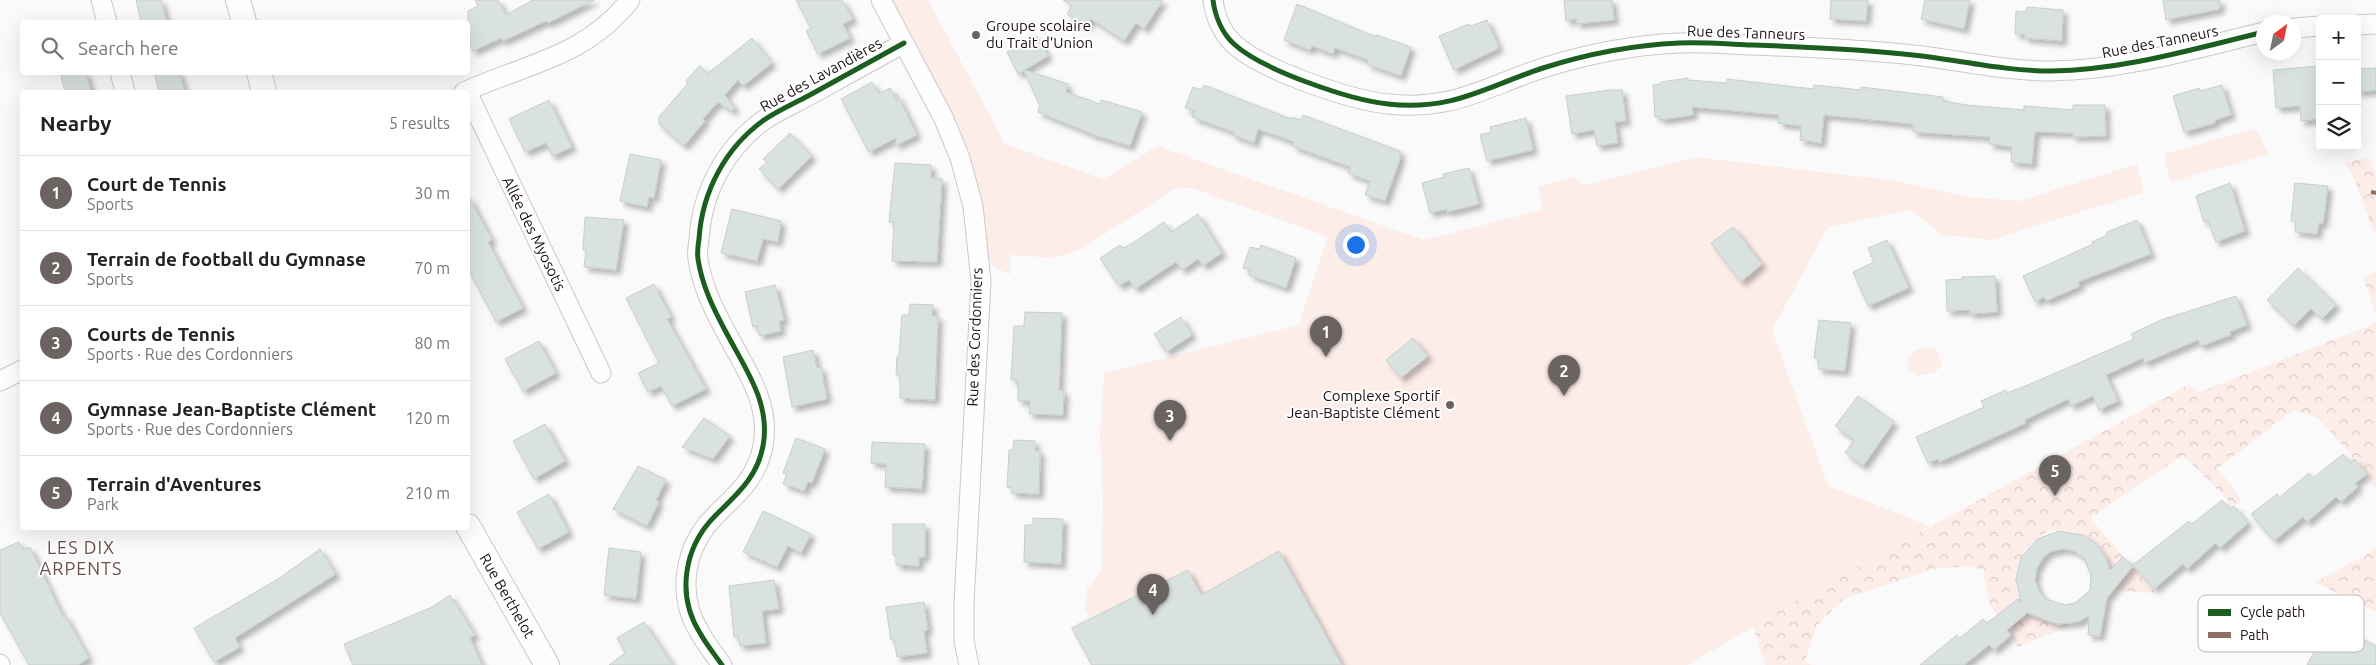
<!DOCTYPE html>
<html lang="en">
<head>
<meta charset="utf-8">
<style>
	:root { --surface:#fff; --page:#f2f2f2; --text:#222; --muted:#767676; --line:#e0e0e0; --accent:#6a6361 }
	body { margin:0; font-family:Ubuntu,sans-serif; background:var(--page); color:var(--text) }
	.controls { position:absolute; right:15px; top:15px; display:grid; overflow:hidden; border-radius:5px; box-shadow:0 5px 20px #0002 }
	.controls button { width:45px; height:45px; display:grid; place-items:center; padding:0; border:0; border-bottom:1px solid var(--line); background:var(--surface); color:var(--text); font:25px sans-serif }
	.compass { position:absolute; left:2256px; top:15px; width:45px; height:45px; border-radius:50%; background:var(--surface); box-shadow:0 5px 20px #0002; rotate:33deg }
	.you { position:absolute; left:1355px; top:244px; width:18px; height:18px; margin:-12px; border:4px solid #fff; border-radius:50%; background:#1a73e8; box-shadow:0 0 0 8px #1a73e833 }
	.badge { display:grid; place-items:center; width:32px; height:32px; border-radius:50%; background:var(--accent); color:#fff; font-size:16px; font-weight:700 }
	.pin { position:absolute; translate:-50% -41px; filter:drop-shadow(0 1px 2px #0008) }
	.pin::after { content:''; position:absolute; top:26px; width:18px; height:15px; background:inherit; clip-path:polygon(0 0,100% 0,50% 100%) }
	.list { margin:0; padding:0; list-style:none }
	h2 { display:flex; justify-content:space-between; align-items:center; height:65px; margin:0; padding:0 20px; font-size:21px }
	h2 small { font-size:16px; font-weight:400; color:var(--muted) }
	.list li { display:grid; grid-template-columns:32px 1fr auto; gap:15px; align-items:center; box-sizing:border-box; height:75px; padding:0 20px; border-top:1px solid var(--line) }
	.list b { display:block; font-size:19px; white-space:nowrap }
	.list p { margin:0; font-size:16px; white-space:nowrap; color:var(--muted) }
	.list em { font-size:16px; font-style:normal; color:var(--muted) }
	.icon { flex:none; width:28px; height:28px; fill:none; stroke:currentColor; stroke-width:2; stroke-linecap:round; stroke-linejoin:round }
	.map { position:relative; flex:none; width:2376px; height:665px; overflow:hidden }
	.search { position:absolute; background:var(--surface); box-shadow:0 5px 20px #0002; left:20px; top:20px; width:450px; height:55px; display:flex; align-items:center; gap:12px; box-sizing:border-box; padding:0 18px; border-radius:5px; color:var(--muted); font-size:19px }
	.panel { position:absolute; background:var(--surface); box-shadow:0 5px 20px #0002; left:20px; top:90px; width:450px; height:440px; border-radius:5px }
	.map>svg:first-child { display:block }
	.grass { fill:#fdede9 }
	.park { fill:url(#park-crowns) }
	.building { fill:#dae2e0; stroke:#c7cecc; fill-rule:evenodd; filter:url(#shadow) }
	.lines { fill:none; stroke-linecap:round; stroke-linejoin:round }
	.minor-casing { stroke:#cec7c6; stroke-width:21 }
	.tertiary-casing { stroke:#cec7c6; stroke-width:26 }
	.minor { stroke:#fefefe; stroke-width:19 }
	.tertiary { stroke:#fefefe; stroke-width:24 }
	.quiet { stroke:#8d6e63; stroke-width:4; stroke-dasharray:8 4; stroke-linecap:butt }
	.cycleway-casing { stroke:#fff; stroke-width:8 }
	.cycleway { stroke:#1b5e20; stroke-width:5 }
	.poi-dot { fill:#6a6361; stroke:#fff; stroke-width:2 }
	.labels { text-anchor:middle; stroke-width:4; stroke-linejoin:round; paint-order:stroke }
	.poi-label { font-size:15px; fill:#1d120f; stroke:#fff; text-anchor:start }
	.street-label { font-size:15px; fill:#1d120f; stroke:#fff }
	.quarter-label { font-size:18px; letter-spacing:1px; fill:#6c4f48; stroke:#fff }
	.key { fill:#fff; stroke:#bbb8b7; stroke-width:1 }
	.key-label { font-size:14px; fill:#1d120f }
</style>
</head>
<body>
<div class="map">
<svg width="2376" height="665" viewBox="0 0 2376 665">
	<defs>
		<pattern id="park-crowns" width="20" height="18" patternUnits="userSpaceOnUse" patternTransform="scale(1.25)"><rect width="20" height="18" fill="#fdede9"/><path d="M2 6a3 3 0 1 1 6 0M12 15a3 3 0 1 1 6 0" fill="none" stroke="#d8cac7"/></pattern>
		<filter id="shadow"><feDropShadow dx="4.5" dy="4.5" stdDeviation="2.5" flood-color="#0004"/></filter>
	</defs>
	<rect width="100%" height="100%" fill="#fafafa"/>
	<path class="grass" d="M892,0H928L1005,144L1105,180L1157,146L1424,240L1543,210L1538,187L1572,177L1584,185L1696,157L1896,181L1968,197L2020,201L2137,164L2144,192L1991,240L1943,235L1909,210L1828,227L1772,330L1828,486L1930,526L1687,665H1091L1070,627L1089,617L1085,608L1087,588L1093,584L1101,569L1103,505L1100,436L1104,373L1299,325L1336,304L1299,324L1328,237L1192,188L1174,189L1083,248L1055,258L1010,255V275L993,266L987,256L985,229L969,151L957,122Z
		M2256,128L2268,154L2170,182L2164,154Z
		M1927,347L1937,350L1942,365L1934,373L1916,376L1909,370L1908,358L1916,350Z"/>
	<path class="park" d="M2368,157L2376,174V237L2354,179L2345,163Z
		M2376,272V314L2363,277Z
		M2376,323V490L2367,474L2319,418L2293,410L2218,468L2242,501L2234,506L2183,455L2090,518L2156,593L2109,590C2111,570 2108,551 2090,539C2026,497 1971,612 2069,626L2018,647L1989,603L1983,570L1968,566L1933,569L1844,599L1817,625L1805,661L1812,665H1765L1753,626L1761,620L2188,385L2200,392Z
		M2376,548V612L2315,582L2365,556Z"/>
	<path class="building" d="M136,0H161L167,22H141Z
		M475,0H498L506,15L533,0H594L548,23L546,21L503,41L501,38L473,51L468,40V11L478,6Z
		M796,0H842L853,19L843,24L850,38L818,54L806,31L811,28Z
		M1063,0H1163L1144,29L1136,23L1124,41L1091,19L1086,27L1067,14L1072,6Z
		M1564,0H1612L1614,20L1577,24L1576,19L1566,21Z
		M1831,0H1868L1866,21L1830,19Z
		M1925,0H1970L1964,29L1921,19Z
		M2163,0H2220V9L2166,20Z
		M1297,4L1376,37V35L1411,47L1401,76L1367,64L1368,60L1335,48L1333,54L1312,46L1310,50L1284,40Z
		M2027,7L2063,10L2062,41L2025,38V34H2015L2016,11L2026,12Z
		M1487,20L1499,48L1454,70L1439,36L1469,24L1471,26Z
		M1037,36L1048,56L1025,70L1068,84L1066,92L1100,104L1101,100L1142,112L1130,146L1090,134V133L1038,112L1040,106L1024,71L1018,74L1007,52Z
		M752,38L772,63L743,86L738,80L725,95L735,108L732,111L718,102L703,119L705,121L684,146L659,124V117L688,83L686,81L700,65L707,74Z
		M2318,66L2320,119L2301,121L2300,106L2276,108L2273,70Z
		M2376,68V90L2357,92V69Z
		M60,72H86L91,92H65Z
		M154,72H179L185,92H159Z
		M1688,78V80L1727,83V79L1813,89L1814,85L1861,90V87L1943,97V101L1966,105L2024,110V106L2073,110V105H2105L2106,136L2073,137V133L2035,132L2032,164L2011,162L2012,147L1989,144L1990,137L1913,132V124L1824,115L1821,143L1800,140L1801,126L1778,123L1779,115L1692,107L1693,115L1661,120L1660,116L1655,117L1653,85L1661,84V82Z
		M872,82L879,94L890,88L897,101V94L917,135L895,146L896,138L869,152L841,99Z
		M1204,85L1291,119L1292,117L1301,120L1303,115L1400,151V159L1385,201L1365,195L1370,181L1348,173L1350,167L1292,146L1294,142L1258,129L1254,143L1232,135L1234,132L1192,117L1195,111L1185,108L1193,87L1202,90Z
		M2222,85L2231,115L2215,120V123L2184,132L2173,96L2199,88L2200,91Z
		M1610,90H1622L1626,121L1615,122L1618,143L1597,146L1594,130L1572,134L1566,96Z
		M549,100L572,147L552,156L546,143L525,152L509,119Z
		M1526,118L1533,150L1487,161L1480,135L1491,132L1490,127Z
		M790,133L812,156L778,189L759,169L767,162L763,159Z
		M630,154L661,160L654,198L649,197L647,207L620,201Z
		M895,163L931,165V178L942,179L937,262L892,261L894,222H889Z
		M1469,168L1479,204L1447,212V209L1430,213L1422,183L1444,177L1443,174Z
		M2230,183L2245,231L2216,242L2208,221L2204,222L2196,196Z
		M2295,183L2328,186L2323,224L2319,223L2317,234L2295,232L2296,221H2291Z
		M468,195L492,240L488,242L523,308L496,322L468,269Z
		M732,209L781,221L778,242L763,239L757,261L721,253Z
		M1198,214L1222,253L1203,266L1198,259L1182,270L1176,262L1135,289L1129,280L1119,286L1100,258L1120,245L1123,248L1131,244L1164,222L1171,232Z
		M585,217L624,220L616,270L584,267L586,250H583Z
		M2137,220L2151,254L2078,282L2080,286L2046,301L2044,297L2035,302L2023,276L2093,244L2092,242L2107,235V232Z
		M1733,227L1762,264L1741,282L1711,243Z
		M1887,240L1909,288L1868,306L1853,272L1874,262L1868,248Z
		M1261,245L1296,258L1286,288L1249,275L1251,270L1243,268L1250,247L1259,249Z
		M2298,268L2336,305L2322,319L2311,309L2294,326L2267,300Z
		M1995,276L1997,312L1970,314V310L1947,311L1946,280L1963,279L1962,277Z
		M654,284L671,317L667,319L706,389L672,406L661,386L648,392L638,373L659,363L626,298Z
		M775,285L784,320L779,321L781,331L760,336L757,326L753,327L745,292Z
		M2236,296L2247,325L2230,332L2231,335L2201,346L2198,340L2144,363L2143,358L2106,375L2118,401L2099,410L2093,396L2071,406L2068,399L2025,420L2026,423L1973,447L1939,462L1937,459L1928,463L1916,437L1984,407L1981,401L2006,390L2007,393L2028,385L2134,339L2131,334L2161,320Z
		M910,304L933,305L932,316H938L935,400L900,398V375H896L897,356H899L902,315H909Z
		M1025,312L1062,313L1059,390L1064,391L1063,415L1029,414L1030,401H1018V380H1011L1014,326H1024Z
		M1181,317L1192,335L1166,352L1154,334Z
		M1819,320L1851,323L1845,371L1818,369L1819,358H1814Z
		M1413,338L1428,356L1401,378L1386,360Z
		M539,341L556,373L523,391L505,359Z
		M813,350L817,368L821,367L827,399L792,407L783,357Z
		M1858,396L1894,422L1863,466L1845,453L1854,440L1835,426Z
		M704,418L730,436L713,459L682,447Z
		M545,424L565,461L534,479L513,441Z
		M796,438L825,449L812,483L808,482L804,491L783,484L787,474L783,473Z
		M1014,440L1035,441V451H1040L1039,494L1012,493V488L1007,487L1009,450H1013Z
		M872,442L925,444L922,489L885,487L886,464L871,463Z
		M2343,454L2351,463L2354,459L2367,474L2355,483L2358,487L2341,502L2336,497L2307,522L2303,517L2274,541L2251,514L2277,494L2280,497L2309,473L2313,478Z
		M638,466L666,480L656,500L659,502L647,526L613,509Z
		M549,494L569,532L538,549L517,512Z
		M2222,500L2230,509L2234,506L2248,523L2220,548L2216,543L2187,569L2183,564L2154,589L2133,565L2189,521L2192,524Z
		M763,511L811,534L801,553L788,546L777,567L743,552Z
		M1033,518L1063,519L1061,564L1024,562L1025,525H1033Z
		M893,524H925V557H919V566L896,565V556L893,555Z
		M2059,531L2083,535L2094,542L2105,556L2110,570L2123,557L2133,566L2107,598L2100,636L2088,635L2089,616L2078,622L2057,624L2027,613L2007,630L2011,635L1994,650L1989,645L1964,665H1920L1957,635L1960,638L1983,619L1987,623L2018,599L2021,603L2016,578L2021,557L2037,539ZM2062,549L2074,551L2084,558L2091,575L2090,590L2075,603L2065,605L2046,599L2040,593L2035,581L2037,568L2044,557L2050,552Z
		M19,542L23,550L30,547L63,617L65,615L89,658L78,665H29L0,613V550Z
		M609,548L641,552L636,599L604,595Z
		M320,549L336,574L235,638L240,647L214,662L194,628L278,579Z
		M1279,551L1342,665H1092L1072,628L1188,570L1201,595Z
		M774,580L779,609L762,611L766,643L740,646L738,636L734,637L729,586Z
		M450,595L475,635L470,638L482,665H353L344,644L432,607Z
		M924,602L928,630L924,631L927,653L897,657L894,640H891L886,607Z
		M644,622L673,665H609L625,653L617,638Z
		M2330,622L2376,646V665H2307Z"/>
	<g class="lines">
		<defs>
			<path id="minor" d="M101,0L107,22
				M881,0L944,119L960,158L973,206L981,281L964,603V641L969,665
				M1213,0C1215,16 1222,33 1234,44C1262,70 1350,100 1388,104C1453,111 1485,87 1543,68C1587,54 1633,45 1679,43C1703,42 1728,44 1752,45C1805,47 1859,49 1913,55C1959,60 2004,71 2051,71C2124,70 2193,49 2264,32
				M2357,25L2376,24
				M2294,28L2320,26
				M120,72L125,92
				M464,92C527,63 584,58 630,0
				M468,94L601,373
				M0,381L22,370
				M0,664V665
				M722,665C715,655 706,644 700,633C676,595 684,547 715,516C737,494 757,478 763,446C771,404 746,370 727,334C714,310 702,286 698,259C697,252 698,245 699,239C702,192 725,148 764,120C777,111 793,104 808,96C840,78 872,61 904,43"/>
			<path id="tertiary" d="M238,0L244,22
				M259,72L264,92
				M468,526L547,665"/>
		</defs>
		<use href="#minor" class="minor-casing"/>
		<use href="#tertiary" class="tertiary-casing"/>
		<use href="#minor" class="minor"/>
		<use href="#tertiary" class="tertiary"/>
		<path class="quiet" d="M2371,192L2376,193"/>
		<defs>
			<path id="cycleway" d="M1213,0C1215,16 1222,33 1234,44C1262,70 1350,100 1388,104C1453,111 1485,87 1543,68C1587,54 1633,45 1679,43C1703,42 1728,44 1752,45C1805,47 1859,49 1913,55C1959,60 2004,71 2051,71C2124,70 2193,49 2264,32
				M722,665C715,655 706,644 700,633C676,595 684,547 715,516C737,494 757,478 763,446C771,404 746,370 727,334C714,310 702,286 698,259C697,252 698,245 699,239C702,192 725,148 764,120C777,111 793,104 808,96C840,78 872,61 904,43"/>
		</defs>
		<use href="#cycleway" class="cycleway-casing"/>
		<use href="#cycleway" class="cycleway"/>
	</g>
	<g class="poi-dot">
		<circle cx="976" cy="35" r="5"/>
		<circle cx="1450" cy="405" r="5"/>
	</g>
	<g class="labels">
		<g class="poi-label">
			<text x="986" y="31">Groupe scolaire<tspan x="986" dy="17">du Trait d'Union</tspan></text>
			<text x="1440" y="401" text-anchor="end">Complexe Sportif<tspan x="1440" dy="17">Jean-Baptiste Clément</tspan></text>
		</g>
		<g class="street-label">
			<text transform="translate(1746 33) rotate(2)" y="5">Rue des Tanneurs</text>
			<text transform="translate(2160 42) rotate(-11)" y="5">Rue des Tanneurs</text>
			<text transform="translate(821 75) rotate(-29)" y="5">Rue des Lavandières</text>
			<text transform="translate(534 234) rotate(64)" y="5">Allée des Myosotis</text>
			<text transform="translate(975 337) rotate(-88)" y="5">Rue des Cordonniers</text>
			<text transform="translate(507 596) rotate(60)" y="5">Rue Berthelot</text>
		</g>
		<g class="quarter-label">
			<text x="81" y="554">LES DIX<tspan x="81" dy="21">ARPENTS</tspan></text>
		</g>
	</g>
	<rect x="2198" y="595" width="166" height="57" rx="8" class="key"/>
	<rect x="2208" y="609" width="23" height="7" fill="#1b5e20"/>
	<rect x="2208" y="632" width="23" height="6" fill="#8d6e63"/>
	<g class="key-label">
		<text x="2240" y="617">Cycle path</text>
		<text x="2240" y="640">Path</text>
	</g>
</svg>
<div class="controls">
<button>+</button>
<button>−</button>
<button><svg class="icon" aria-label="layers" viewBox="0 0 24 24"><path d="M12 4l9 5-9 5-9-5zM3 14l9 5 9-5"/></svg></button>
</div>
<svg class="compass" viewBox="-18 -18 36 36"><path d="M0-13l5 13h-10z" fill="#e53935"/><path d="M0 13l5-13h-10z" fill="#767676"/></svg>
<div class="you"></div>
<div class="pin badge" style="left:1326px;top:357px">1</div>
<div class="pin badge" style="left:1564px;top:396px">2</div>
<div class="pin badge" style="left:1170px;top:441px">3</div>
<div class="pin badge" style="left:1153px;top:615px">4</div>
<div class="pin badge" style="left:2055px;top:496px">5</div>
<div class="search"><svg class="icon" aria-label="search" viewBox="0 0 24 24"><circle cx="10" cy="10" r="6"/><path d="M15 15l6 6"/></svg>Search here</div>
<section class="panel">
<h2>Nearby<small>5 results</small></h2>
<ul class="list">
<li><span class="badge">1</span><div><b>Court de Tennis</b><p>Sports</p></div><em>30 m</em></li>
<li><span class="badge">2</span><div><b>Terrain de football du Gymnase</b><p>Sports</p></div><em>70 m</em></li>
<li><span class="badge">3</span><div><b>Courts de Tennis</b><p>Sports · Rue des Cordonniers</p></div><em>80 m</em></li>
<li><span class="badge">4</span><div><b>Gymnase Jean-Baptiste Clément</b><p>Sports · Rue des Cordonniers</p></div><em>120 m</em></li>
<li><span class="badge">5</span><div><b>Terrain d'Aventures</b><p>Park</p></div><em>210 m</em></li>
</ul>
</section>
</div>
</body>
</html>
